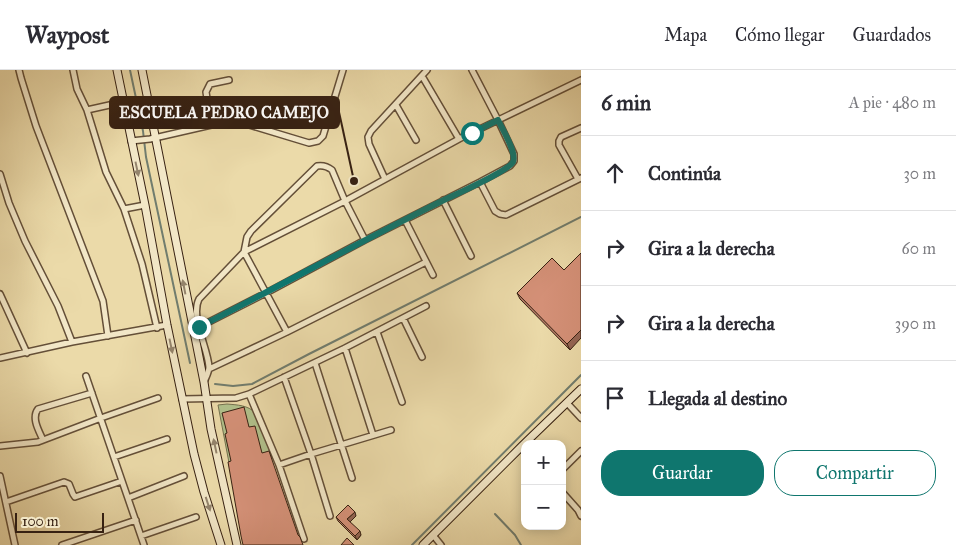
<!DOCTYPE html>
<html lang="es">
<head>
<meta charset="utf-8">
<style>
	:root { --surface:#fff; --page:#f7f7f7; --text:#2b2b33; --muted:#7c7c81; --line:#e1e1e2; --accent:#0f766e }
	body { margin:0; font-family:"IM FELL Great Primer",serif; background:var(--page); color:var(--text) }
	.controls { position:absolute; right:15px; bottom:15px; display:grid; overflow:hidden; border-radius:10px; box-shadow:0 2px 12px #0003 }
	.controls button { width:45px; height:45px; display:grid; place-items:center; padding:0; border:0; border-bottom:1px solid var(--line); background:var(--surface); color:var(--text); font:25px sans-serif }
	.scale { position:absolute; left:15px; bottom:12px; width:89px; box-sizing:border-box; padding-left:5px; border:2px solid #372112; border-top:0; font-size:14px; line-height:18px; white-space:nowrap; color:#372112; -webkit-text-stroke:4px #f2e7c7; paint-order:stroke }
	.stop { position:absolute; width:15px; height:15px; margin:-11px; border:4px solid #0f766e; border-radius:50%; background:#fff }
	.stop.end { background:#0f766e; border-color:#fff; box-shadow:0 1px 5px #0008 }
	.list { margin:0; padding:0; list-style:none }
	h2 { display:flex; justify-content:space-between; align-items:center; height:65px; margin:0; padding:0 20px; font-size:21px }
	h2 small { font-size:16px; font-weight:400; color:var(--muted) }
	.list li { display:grid; grid-template-columns:32px 1fr auto; gap:15px; align-items:center; box-sizing:border-box; height:75px; padding:0 20px; border-top:1px solid var(--line) }
	.list b { display:block; font-size:19px; white-space:nowrap }
	.list em { font-size:16px; font-style:normal; color:var(--muted) }
	.actions { display:flex; gap:10px; padding:15px 20px }
	.actions a { flex:1; padding:11px 0; border:1px solid var(--accent); border-radius:20px; text-align:center; font-size:18px; color:var(--accent) }
	.actions .main { background:var(--accent); color:#fff }
	.icon { flex:none; width:28px; height:28px; fill:none; stroke:currentColor; stroke-width:2; stroke-linecap:round; stroke-linejoin:round }
	.map { position:relative; flex:none; width:581px; height:475px; overflow:hidden }
	header { display:flex; align-items:center; gap:30px; box-sizing:border-box; height:70px; padding:0 25px; background:var(--surface); border-bottom:1px solid var(--line) }
	header strong { font-size:24px }
	nav { display:flex; gap:28px; margin-inline-start:auto; font-size:18px }
	main { display:flex }
	aside { flex:1; background:var(--surface) }
	.map>svg:first-child { display:block }
	.green { fill:#b1c18c; stroke:#74714f }
	.lines { fill:none; stroke-linecap:round; stroke-linejoin:round }
	.stream { stroke:#717d6e; stroke-width:2 }
	.minor-casing { stroke:#644f38; stroke-width:8 }
	.secondary-casing { stroke:#372112; stroke-width:9 }
	.minor { stroke:#f2e7c7; stroke-width:5 }
	.secondary { stroke:#f2e7c7; stroke-width:7 }
	.wall { fill:#b67c66; stroke:#372112 }
	.shaded-wall { fill:#946553; stroke:#372112 }
	.building { fill:#d49077; stroke:#372112 }
	.oneway { fill:#94846c }
	.route { stroke:#0f766e; stroke-width:6 }
	.leader { fill:none; stroke:#372112; stroke-width:2 }
	.callout-dot { fill:#372112; stroke:#f2e7c7; stroke-width:2 }
	.callout { fill:#372112; stroke:#372112; stroke-width:2 }
	.callout-label { font-size:16px; text-anchor:middle; font-weight:bold; fill:#fff }
</style>
</head>
<body>
<header>
<strong>Waypost</strong>
<nav><a>Mapa</a><a>Cómo llegar</a><a>Guardados</a></nav>
</header>
<main>
<div class="map">
<svg width="581" height="475" viewBox="0 0 581 475">
	<rect width="100%" height="100%" fill="#ebdaa9"/>
	<filter id="stains"><feTurbulence type="fractalNoise" baseFrequency=".004" numOctaves="4"/><feColorMatrix values="0 0 0 0 .2 0 0 0 0 .09 0 0 0 0 .02 0 0 0 .5 -.17"/></filter>
	<radialGradient id="worn" r=".72"><stop offset=".6" stop-color="#630" stop-opacity="0"/><stop offset="1" stop-color="#630" stop-opacity=".3"/></radialGradient>
	<path class="green" d="M227,334C238,335 247,335 256,343L272,387L230,398L218,335Z"/>
	<g class="lines">
		<path class="stream" d="M130,0L143,61L146,87L190,293
			M215,314L233,316L252,314L309,284L581,147
			M495,444L515,465L521,475
			M412,475L581,305"/>
		<defs>
			<path id="minor" d="M19,0L21,8L36,56L103,231L108,266
				M73,0L77,19L87,40L106,102L124,139L142,194L157,258
				M422,6L459,69
				M396,35L416,70
				M87,40L123,32
				M211,54L206,22L210,14L229,10
				M131,71L150,69L233,50L309,73L318,71L323,66L343,0
				M0,104L9,133L25,171L58,236L72,272
				M385,109L369,74L368,67L371,61L427,0
				M578,109L559,75V71L561,67L581,58
				M480,112L495,141L500,144L506,145L581,108
				M443,130L471,186
				M124,139L145,135
				M405,150L433,205
				M0,224L27,283
				M403,248L422,287
				M199,257L266,223L365,170L480,112L510,96L514,91V84L498,50L472,0
				M287,262L244,182L247,167L251,161L317,96C323,95 327,96 332,100L345,131L365,170
				M377,262L402,332
				M345,278L373,365
				M0,288L72,272L167,255
				M315,293L352,408
				M209,299L287,262L426,192
				M86,306L144,475
				M284,307L311,384L330,446
				M204,312C206,307 209,302 209,297C208,278 190,247 199,229L244,182L345,131L459,69L581,10
				M249,324L279,395L304,469
				M182,329L236,328L249,324L345,278L426,236
				M567,333L581,348
				M43,370C39,361 31,348 38,339L92,323
				M0,376L38,372L101,348L158,328
				M114,387L167,369
				M279,395L311,384L391,360
				M562,400L581,381
				M0,406L15,475
				M562,422L578,440L581,446
				M128,428L184,406
				M6,432L64,412L69,414L73,424L75,427L122,411
				M433,465L441,475
				M141,466L196,447
				M62,475L136,450"/>
			<path id="secondary" d="M117,0L145,135L167,255L194,384L204,422L221,475
				M142,0L204,312L211,359L237,475
				M423,475L522,376L581,319"/>
		</defs>
		<use href="#minor" class="minor-casing"/>
		<use href="#secondary" class="secondary-casing"/>
		<use href="#minor" class="minor"/>
		<use href="#secondary" class="secondary"/>
	</g>
	<path class="wall" d="M552,188L570,280L520,229L517,223Z
		M356,446L350,452L361,465L357,470L338,451L336,447Z"/>
	<path class="shaded-wall" d="M581,260V268L570,280L567,274Z
		M355,442L356,446L349,453L347,449Z
		M360,461L361,465L357,470L355,466Z"/>
	<path class="building" d="M581,183V260L567,274L517,223L552,188L564,200Z
		M244,337L249,357L255,356L262,383L269,381L298,465L300,467L303,475H243L241,466L228,392L231,391L225,364L227,363L222,343Z
		M348,435L355,442L347,449L360,461L355,466L336,447Z
		M347,468L354,475H341Z"/>
	<defs><path id="oneway-solid" d="M-6-.8H1V-3.2L6.5 0L1 3.2V.8H-6Z" transform="scale(1.25)"/></defs>
	<g class="oneway">
		<use href="#oneway-solid" transform="translate(137 99) rotate(78)"/>
		<use href="#oneway-solid" transform="translate(184 217) rotate(-101)"/>
		<use href="#oneway-solid" transform="translate(171 276) rotate(78)"/>
		<use href="#oneway-solid" transform="translate(215 376) rotate(-102)"/>
		<use href="#oneway-solid" transform="translate(208 434) rotate(72)"/>
	</g>
	<g class="lines">
		<path class="route" d="M199,257C282,215 363,170 446,129C457,124 509,100 513,92C517,83 503,60 498,50L472,63"/>
	</g>
	<path class="leader" d="M354 111L339 42"/>
	<circle class="callout-dot" cx="354" cy="111" r="5"/>
	<rect class="callout" x="110" y="27" width="229" height="31" rx="5"/>
	<g class="callout-label">
		<text x="224" y="48">ESCUELA PEDRO CAMEJO</text>
	</g>
	<rect width="100%" height="100%" filter="url(#stains)"/>
	<rect width="100%" height="100%" fill="url(#worn)"/>
</svg>
<div class="controls">
<button>+</button>
<button>−</button>
</div>
<div class="scale">100 m</div>
<div class="stop" style="left:472px;top:63px"></div>
<div class="stop end" style="left:199px;top:257px"></div>
</div>
<aside>
<h2>6 min<small>A pie · 480 m</small></h2>
<ul class="list">
<li><svg class="icon" aria-label="ahead" viewBox="0 0 24 24"><path d="M12 20V5M6 11l6-6 6 6"/></svg><div><b>Continúa</b></div><em>30 m</em></li>
<li><svg class="icon" aria-label="right" viewBox="0 0 24 24"><path d="M7 20v-9h11M14 6l5 5-5 5"/></svg><div><b>Gira a la derecha</b></div><em>60 m</em></li>
<li><svg class="icon" aria-label="right" viewBox="0 0 24 24"><path d="M7 20v-9h11M14 6l5 5-5 5"/></svg><div><b>Gira a la derecha</b></div><em>390 m</em></li>
<li><svg class="icon" aria-label="arrive" viewBox="0 0 24 24"><path d="M6 21V4h12l-3 4 3 4H6"/></svg><div><b>Llegada al destino</b></div></li>
</ul>
<div class="actions"><a class="main">Guardar</a><a>Compartir</a></div>
</aside>
</main>
</body>
</html>
